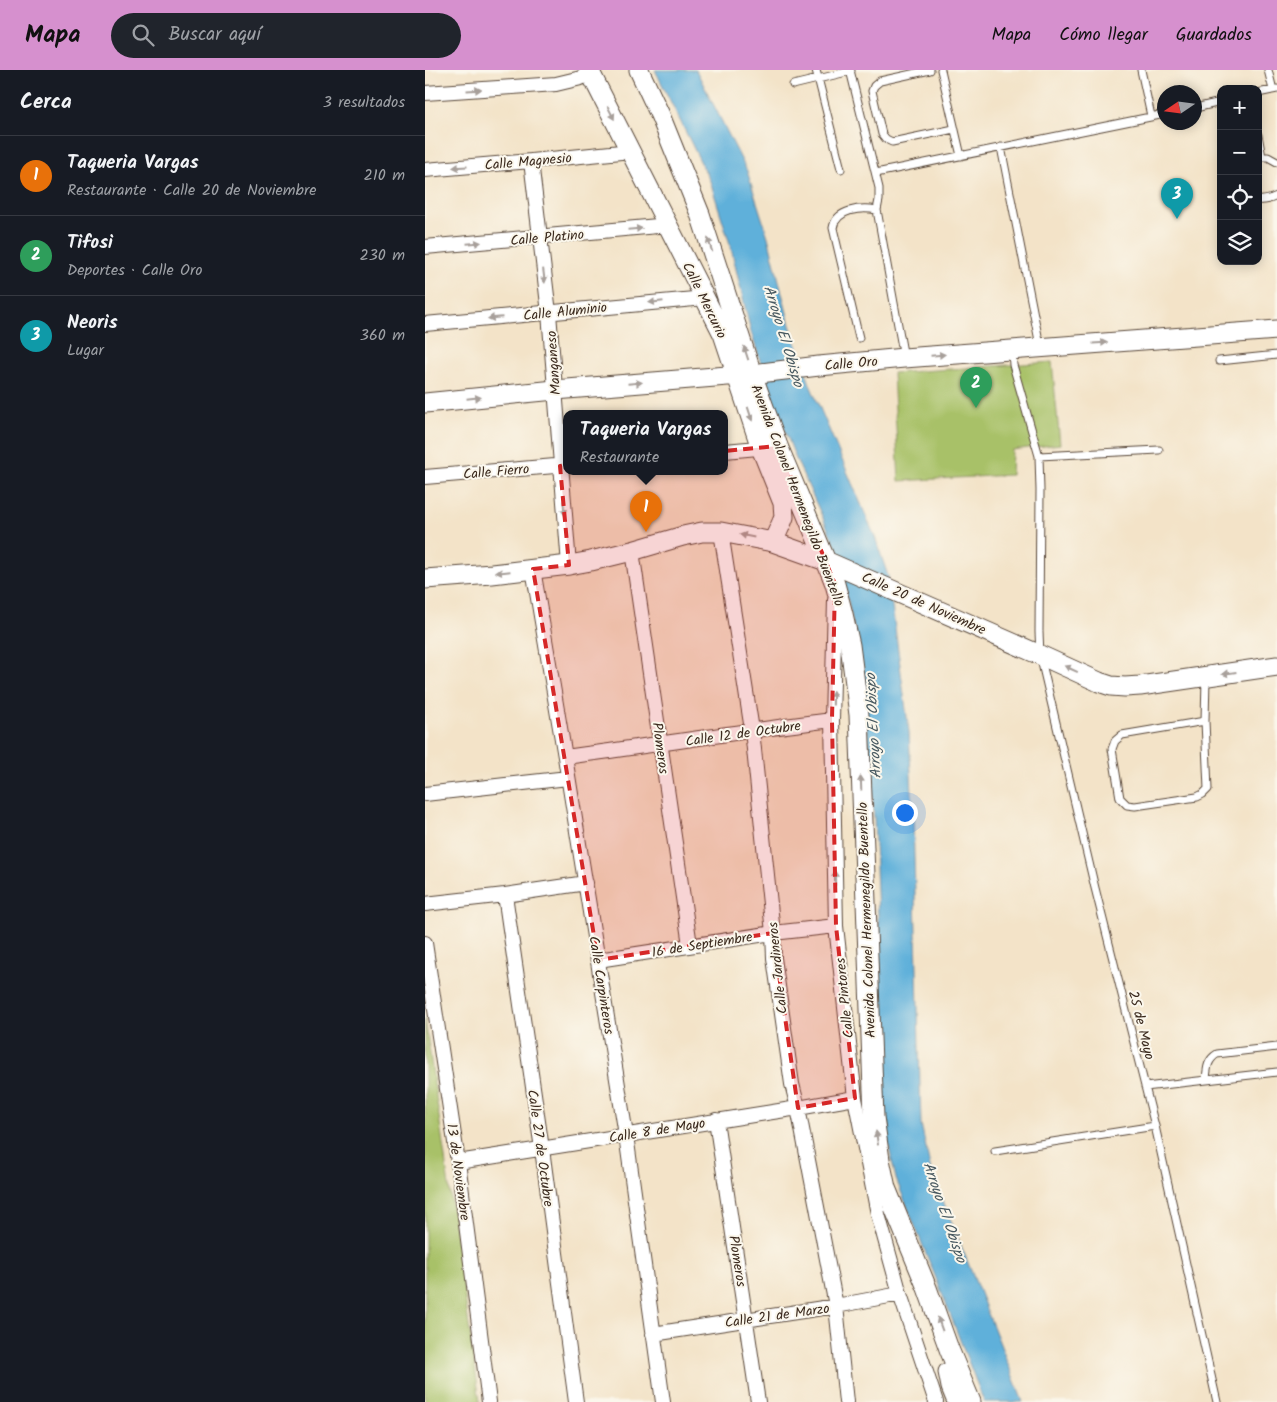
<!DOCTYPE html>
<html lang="es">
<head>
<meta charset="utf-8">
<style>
	:root { --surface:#171b24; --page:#20242c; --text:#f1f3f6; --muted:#9ea1a6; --line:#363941; --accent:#d690ce }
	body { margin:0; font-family:Kalam,sans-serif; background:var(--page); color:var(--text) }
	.controls { position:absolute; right:15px; top:15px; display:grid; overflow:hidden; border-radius:10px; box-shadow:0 2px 12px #0003 }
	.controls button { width:45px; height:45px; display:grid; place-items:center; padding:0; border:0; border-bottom:1px solid var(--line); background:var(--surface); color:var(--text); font:25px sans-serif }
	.compass { position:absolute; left:732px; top:15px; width:45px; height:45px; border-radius:50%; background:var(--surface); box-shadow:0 2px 12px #0003; rotate:257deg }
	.you { position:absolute; left:479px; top:742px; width:18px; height:18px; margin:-12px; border:4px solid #fff; border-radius:50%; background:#1a73e8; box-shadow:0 0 0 8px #1a73e833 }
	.badge { display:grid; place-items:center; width:32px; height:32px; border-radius:50%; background:var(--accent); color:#fff; font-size:16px; font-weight:700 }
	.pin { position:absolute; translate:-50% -41px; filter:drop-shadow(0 1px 2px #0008) }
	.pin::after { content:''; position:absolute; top:26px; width:18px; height:15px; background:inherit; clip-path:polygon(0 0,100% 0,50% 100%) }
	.popup { position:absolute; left:138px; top:340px; width:165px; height:65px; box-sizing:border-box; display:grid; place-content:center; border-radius:10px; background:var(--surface); filter:drop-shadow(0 1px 4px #0005); font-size:16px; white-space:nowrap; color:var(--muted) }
	.popup b { font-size:19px; color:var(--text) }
	.popup::after { content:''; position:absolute; left:50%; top:100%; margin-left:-10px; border:10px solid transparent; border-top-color:var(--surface) }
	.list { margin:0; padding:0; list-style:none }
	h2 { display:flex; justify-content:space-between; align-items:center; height:65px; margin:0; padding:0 20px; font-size:21px }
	h2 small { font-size:16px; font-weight:400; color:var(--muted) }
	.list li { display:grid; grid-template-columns:32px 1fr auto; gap:15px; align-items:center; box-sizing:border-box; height:80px; padding:0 20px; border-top:1px solid var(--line) }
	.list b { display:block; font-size:19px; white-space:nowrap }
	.list p { margin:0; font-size:16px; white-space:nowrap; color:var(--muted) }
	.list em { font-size:16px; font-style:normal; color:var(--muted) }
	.icon { flex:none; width:28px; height:28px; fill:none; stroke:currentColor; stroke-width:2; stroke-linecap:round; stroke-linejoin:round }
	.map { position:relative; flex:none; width:852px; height:1332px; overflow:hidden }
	header { display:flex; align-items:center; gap:30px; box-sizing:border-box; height:70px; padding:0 25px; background:var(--accent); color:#111 }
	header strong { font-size:24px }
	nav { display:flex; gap:28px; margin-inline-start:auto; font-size:18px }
	.search { width:350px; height:45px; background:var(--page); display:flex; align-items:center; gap:12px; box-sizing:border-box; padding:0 18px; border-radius:28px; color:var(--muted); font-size:19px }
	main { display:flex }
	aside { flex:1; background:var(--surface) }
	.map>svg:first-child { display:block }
	.green { fill:#a8c167; stroke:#727642 }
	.water { fill:#5fb0da; stroke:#4d6d7c }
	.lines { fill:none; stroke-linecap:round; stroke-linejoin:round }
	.lane-casing { stroke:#574638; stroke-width:9 }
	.street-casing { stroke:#574638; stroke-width:16 }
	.secondary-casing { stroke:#574638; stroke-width:21 }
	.lane { stroke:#fff; stroke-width:7 }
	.street { stroke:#fff; stroke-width:14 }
	.secondary { stroke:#fff; stroke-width:19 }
	.oneway { fill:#a79f9a }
	.marked { fill:#d62828; fill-opacity:0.2; stroke:#d62828; stroke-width:4; stroke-dasharray:10 6; stroke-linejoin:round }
	.labels { text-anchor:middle; stroke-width:4; stroke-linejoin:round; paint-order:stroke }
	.street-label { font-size:14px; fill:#3b2a1e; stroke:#fbf7ec }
	.water-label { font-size:15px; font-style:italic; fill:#485960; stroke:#fbf7ec }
</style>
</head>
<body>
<header>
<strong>Mapa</strong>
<div class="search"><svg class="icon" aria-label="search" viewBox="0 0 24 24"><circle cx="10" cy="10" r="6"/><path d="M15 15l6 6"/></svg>Buscar aquí</div>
<nav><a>Mapa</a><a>Cómo llegar</a><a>Guardados</a></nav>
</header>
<main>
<aside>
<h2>Cerca<small>3 resultados</small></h2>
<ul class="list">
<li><span class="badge" style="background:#e8710a">1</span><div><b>Taqueria Vargas</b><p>Restaurante · Calle 20 de Noviembre</p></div><em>210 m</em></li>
<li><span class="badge" style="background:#2e9e5b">2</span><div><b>Tifosi</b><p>Deportes · Calle Oro</p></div><em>230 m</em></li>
<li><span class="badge" style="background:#0f9aa8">3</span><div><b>Neoris</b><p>Lugar</p></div><em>360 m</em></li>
</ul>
</aside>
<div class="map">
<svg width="852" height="1332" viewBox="0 0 852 1332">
	<rect width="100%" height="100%" fill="#fbf7ec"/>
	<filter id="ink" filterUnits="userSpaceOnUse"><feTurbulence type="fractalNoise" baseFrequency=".02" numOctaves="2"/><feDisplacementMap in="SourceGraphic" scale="10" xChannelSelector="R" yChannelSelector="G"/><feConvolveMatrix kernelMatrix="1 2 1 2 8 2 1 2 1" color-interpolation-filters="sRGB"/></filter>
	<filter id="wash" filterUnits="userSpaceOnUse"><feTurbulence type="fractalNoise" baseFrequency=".0096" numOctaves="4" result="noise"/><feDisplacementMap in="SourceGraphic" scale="20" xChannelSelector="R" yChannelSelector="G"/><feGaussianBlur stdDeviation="1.12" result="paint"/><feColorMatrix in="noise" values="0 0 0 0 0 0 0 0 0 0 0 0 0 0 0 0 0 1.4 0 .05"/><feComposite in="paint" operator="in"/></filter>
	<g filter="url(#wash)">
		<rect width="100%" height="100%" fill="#f3e3c8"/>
		<path class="green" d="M627,292L635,374L587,380L586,405L474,411L468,303Z
			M0,949L55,1332H0Z"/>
		<path class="water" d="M230,0H271L322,101L343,167L365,255L386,317L450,467L463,506L484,662L488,747L496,1054L506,1101L549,1208L598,1332H559L516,1221L471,1109L459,1055L455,894L449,748L437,597L412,479L371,389L345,322L326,262L305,174L285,111Z"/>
	</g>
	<g filter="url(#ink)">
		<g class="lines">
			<defs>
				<path id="lane" d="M391,0L416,99
					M425,0L454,118V130L452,140L479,288
					M505,0L455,11L449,16L447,21L457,64L461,69L467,72L529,59
					M516,0L536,86
					M716,0L726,46
					M843,0L848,20
					M368,15L426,1
					M833,23L852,19
					M770,38L796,32
					M833,65L837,87
					M576,77L615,276
					M834,87H843L852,92
					M451,103L740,44
					M833,130C841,131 846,129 852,126
					M434,268L408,158C411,139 436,137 452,140
					M587,282L588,295L614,386
					M794,291L852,285
					M734,380L614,386L615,420L614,562L615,585L670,818L730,1056L792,1332
					M780,651L697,665L690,671L687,679L695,728L702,735L710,736L772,727L778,724L783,719L780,651L781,608
					M781,1010C782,999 782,990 792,984L852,977
					M720,1017L852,1002
					M570,1081L730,1056"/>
				<path id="street" d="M0,23L131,14L156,8L165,2
					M106,91L124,243L144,495
					M0,100L106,91L206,81
					M0,177L244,155
					M0,254L280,228
					M300,381L344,377
					M0,407L142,395
					M296,462L327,660L348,863L349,888L367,1014L373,1038L411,1236L421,1332
					M207,481L265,875
					M108,499L140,687L201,1065L238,1332
					M410,530L407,650L411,856L430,1028L453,1144L475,1224L511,1332
					M140,687C229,675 318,661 407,650
					M0,724L143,708
					M80,825L117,1079L151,1332
					M0,834L80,825L161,813
					M0,873L33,1092L64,1332
					M173,890L348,863L411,856
					M291,1050L333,1332
					M33,1092L373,1038L430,1028
					M228,1264L411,1236L475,1224"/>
				<path id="secondary" d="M164,0L298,264L336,378L358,433L359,447L357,452L348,472
					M214,0L235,45L275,144L327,304L353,376L401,491L410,514L418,544L425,575L434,645L449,1047L455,1090L461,1118L502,1218L524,1279L546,1332
					M0,333L130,320L327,304L394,296L479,288L852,260
					M0,509L67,504L144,495L166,491L207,481L258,466L277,462H296L348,472L401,491L615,585L674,612L686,616L700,617L715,616L852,596
					M523,1302L526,1317L532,1332"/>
			</defs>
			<use href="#lane" class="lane-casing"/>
			<use href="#street" class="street-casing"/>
			<use href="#secondary" class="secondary-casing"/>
			<use href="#lane" class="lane"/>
			<use href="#street" class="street"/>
			<use href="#secondary" class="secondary"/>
		</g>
		<defs><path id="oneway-solid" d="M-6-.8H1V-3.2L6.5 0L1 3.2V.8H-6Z" transform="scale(1.25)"/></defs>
		<g class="oneway">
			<use href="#oneway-solid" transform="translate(49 20) rotate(-4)"/>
			<use href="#oneway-solid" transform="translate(186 43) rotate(63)"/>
			<use href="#oneway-solid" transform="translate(35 97) rotate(176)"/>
			<use href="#oneway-solid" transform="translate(210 159) rotate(-5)"/>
			<use href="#oneway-solid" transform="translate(49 173) rotate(-5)"/>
			<use href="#oneway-solid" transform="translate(285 175) rotate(-108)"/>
			<use href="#oneway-solid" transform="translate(119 206) rotate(83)"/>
			<use href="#oneway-solid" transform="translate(231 232) rotate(174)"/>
			<use href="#oneway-solid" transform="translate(70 248) rotate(175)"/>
			<use href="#oneway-solid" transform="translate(675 273) rotate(-4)"/>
			<use href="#oneway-solid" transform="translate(321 283) rotate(-108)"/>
			<use href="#oneway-solid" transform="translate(513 285) rotate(-5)"/>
			<use href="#oneway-solid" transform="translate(210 313) rotate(-5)"/>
			<use href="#oneway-solid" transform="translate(49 328) rotate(-6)"/>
			<use href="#oneway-solid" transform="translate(325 344) rotate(72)"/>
			<use href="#oneway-solid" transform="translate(139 438) rotate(85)"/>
			<use href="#oneway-solid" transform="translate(322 466) rotate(-169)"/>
			<use href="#oneway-solid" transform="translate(78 502) rotate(174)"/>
			<use href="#oneway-solid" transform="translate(646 599) rotate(-155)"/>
			<use href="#oneway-solid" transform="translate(804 603) rotate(172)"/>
			<use href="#oneway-solid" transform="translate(408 628) rotate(-89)"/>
			<use href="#oneway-solid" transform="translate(436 713) rotate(-92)"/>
			<use href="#oneway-solid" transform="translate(410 808) rotate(-91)"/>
			<use href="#oneway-solid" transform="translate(452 1068) rotate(-98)"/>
			<use href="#oneway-solid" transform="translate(515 1254) rotate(-110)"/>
		</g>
	</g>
	<path class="marked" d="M353,376L410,514L407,650L411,856L430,1028L373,1038L348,863L173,890L108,499L144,495L135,396Z"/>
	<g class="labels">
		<g class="street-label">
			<text transform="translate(103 91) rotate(-5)" y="5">Calle Magnesio</text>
			<text transform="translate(122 167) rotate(-5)" y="5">Calle Platino</text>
			<text transform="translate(280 230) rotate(64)" y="5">Calle Mercurio</text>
			<text transform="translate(140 241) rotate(-6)" y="5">Calle Aluminio</text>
			<text transform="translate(128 293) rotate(-94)" y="5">Manganeso</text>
			<text transform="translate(426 293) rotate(-5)" y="5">Calle Oro</text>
			<text transform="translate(71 401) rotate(-5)" y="5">Calle Fierro</text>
			<text transform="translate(373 425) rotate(69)" y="5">Avenida Colonel Hermenegildo Buentello</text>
			<text transform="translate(499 533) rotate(24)" y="5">Calle 20 de Noviembre</text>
			<text transform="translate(318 663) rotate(-8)" y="5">Calle 12 de Octubre</text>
			<text transform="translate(236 678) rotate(82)" y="5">Plomeros</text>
			<text transform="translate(441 850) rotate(-92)" y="5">Avenida Colonel Hermenegildo Buentello</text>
			<text transform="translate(277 874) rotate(-9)" y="5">16 de Septiembre</text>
			<text transform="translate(352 898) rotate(-96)" y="5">Calle Jardineros</text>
			<text transform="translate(177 915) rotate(81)" y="5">Calle Carpinteros</text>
			<text transform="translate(419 928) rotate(-96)" y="5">Calle Pintores</text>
			<text transform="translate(717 955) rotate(76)" y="5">25 de Mayo</text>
			<text transform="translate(232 1060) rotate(-9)" y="5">Calle 8 de Mayo</text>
			<text transform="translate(116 1078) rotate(82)" y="5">Calle 27 de Octubre</text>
			<text transform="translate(34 1102) rotate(82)" y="5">13 de Noviembre</text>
			<text transform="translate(313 1191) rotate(81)" y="5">Plomeros</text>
			<text transform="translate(352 1245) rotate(-8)" y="5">Calle 21 de Marzo</text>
		</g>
		<g class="water-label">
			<text transform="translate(359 266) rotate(73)" y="5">Arroyo El Obispo</text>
			<text transform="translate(448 656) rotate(-93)" y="5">Arroyo El Obispo</text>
			<text transform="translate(520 1142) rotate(71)" y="5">Arroyo El Obispo</text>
		</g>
	</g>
</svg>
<div class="controls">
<button>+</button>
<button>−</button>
<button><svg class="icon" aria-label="locate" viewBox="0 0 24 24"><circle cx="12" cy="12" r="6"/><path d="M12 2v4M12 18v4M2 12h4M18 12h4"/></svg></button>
<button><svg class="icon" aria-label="layers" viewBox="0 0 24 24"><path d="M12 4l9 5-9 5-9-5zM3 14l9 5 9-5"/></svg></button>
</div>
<svg class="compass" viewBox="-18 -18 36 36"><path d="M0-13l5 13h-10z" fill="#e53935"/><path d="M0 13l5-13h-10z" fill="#9ea1a6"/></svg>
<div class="you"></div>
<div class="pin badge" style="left:221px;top:462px;background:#e8710a">1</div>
<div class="popup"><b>Taqueria Vargas</b>Restaurante</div>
<div class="pin badge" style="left:551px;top:338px;background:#2e9e5b">2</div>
<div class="pin badge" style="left:752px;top:149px;background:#0f9aa8">3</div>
</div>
</main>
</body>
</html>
